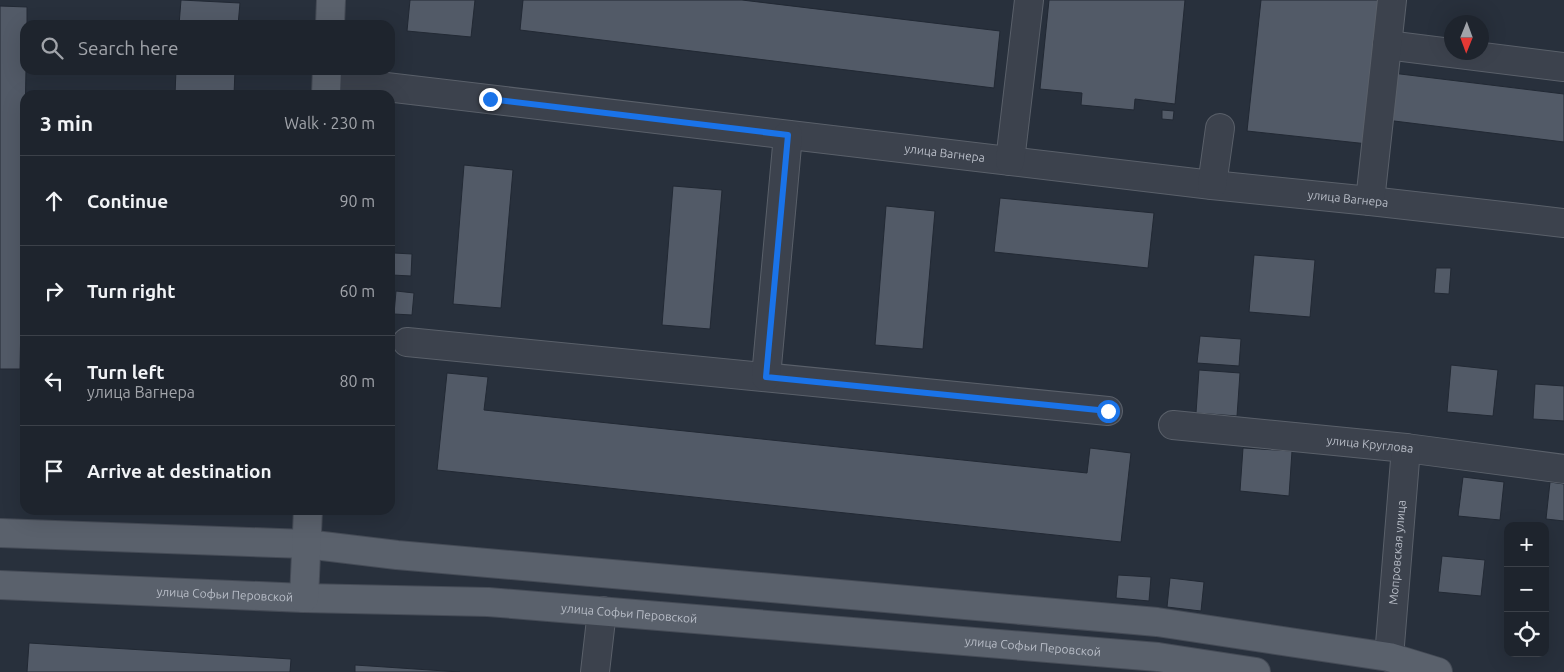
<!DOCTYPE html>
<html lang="en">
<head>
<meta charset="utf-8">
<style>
	:root { --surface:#1e242d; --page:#2b3039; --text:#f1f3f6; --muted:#a1a4aa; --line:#3c4149 }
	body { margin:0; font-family:Ubuntu,sans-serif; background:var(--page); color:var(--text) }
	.controls { position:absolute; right:15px; bottom:15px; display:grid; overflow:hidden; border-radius:10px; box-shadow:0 5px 20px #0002 }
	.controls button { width:45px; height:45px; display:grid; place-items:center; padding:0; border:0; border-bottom:1px solid var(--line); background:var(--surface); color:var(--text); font:25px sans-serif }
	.compass { position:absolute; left:1444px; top:15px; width:45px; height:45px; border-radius:50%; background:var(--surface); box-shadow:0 5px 20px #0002; rotate:181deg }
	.stop { position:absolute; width:15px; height:15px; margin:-11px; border:4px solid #1a73e8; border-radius:50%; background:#fff }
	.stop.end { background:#1a73e8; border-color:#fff; box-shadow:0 1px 5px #0008 }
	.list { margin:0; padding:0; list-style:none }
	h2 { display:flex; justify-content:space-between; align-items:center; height:65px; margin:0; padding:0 20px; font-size:21px }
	h2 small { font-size:16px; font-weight:400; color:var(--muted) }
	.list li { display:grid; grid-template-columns:32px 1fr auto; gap:15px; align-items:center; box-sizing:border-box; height:90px; padding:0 20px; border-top:1px solid var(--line) }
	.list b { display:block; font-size:19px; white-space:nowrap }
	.list p { margin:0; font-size:16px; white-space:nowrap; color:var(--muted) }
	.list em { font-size:16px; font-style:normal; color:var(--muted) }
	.icon { flex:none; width:28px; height:28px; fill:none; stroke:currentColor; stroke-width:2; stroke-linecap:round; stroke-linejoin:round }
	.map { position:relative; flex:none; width:1564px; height:672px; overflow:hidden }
	.search { position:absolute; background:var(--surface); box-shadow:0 5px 20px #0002; left:20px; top:20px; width:375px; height:55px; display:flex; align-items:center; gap:12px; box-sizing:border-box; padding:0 18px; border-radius:15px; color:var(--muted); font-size:19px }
	.panel { position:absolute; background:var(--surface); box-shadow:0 5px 20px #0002; left:20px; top:90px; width:375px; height:425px; border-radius:15px }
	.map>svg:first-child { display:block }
	.building { fill:#525a67; stroke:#222934 }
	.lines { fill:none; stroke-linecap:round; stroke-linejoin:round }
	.minor-casing { stroke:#5a606a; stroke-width:30 }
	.major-casing { stroke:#454b56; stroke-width:30 }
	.minor { stroke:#3c424d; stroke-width:28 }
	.major { stroke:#5a616c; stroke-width:28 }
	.route { stroke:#1a73e8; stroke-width:6 }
	.labels { text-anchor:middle; stroke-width:5; stroke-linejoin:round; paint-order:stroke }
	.street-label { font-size:12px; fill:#b8bdc7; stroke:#202732 }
</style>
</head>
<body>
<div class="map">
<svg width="1564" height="672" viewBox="0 0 1564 672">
	<rect width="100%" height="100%" fill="#28303c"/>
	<path class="building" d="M181,0L240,3L238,25H179Z
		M410,0H475L471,37L407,31Z
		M523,0H742L1000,31L994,88L520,30Z
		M1049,0H1185L1175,104L1135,99L1134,110L1081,105L1082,93L1040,89Z
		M1261,0H1384L1368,144L1247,131Z
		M0,6L27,7V25H25L26,70L20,369H0Z
		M176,70H235L234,95H175Z
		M1392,73L1564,94V142L1386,120Z
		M1162,110L1174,111L1173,120L1162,119Z
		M464,165L513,170L501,308L453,304Z
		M673,186L722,190L710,329L662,325Z
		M1000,198L1154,213L1148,268L994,252Z
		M886,206L935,211L923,349L875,345Z
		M394,253L412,254L411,276L392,275Z
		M1254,255L1315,260L1310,317L1249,312Z
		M1436,268H1451L1449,294L1434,293Z
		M396,291L414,293L412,315L394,314Z
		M1200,336L1241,339L1239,366L1197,363Z
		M1451,365L1498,370L1493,416L1447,412Z
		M1199,370L1240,373L1237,416L1196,413Z
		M447,373L488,377L484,410L1087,473L1090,448L1131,453L1121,542L437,470Z
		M1535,384L1564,386V421L1533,419Z
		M1243,448L1292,451L1289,496L1240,491Z
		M1463,477L1504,482L1500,520L1458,516Z
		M1550,482L1564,484V521L1546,519Z
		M1442,556L1485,560L1481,596L1438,592Z
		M1118,575L1151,577L1149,601L1116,598Z
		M1170,578L1204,582L1201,611L1167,607Z
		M29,643L291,659L290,672H27Z
		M355,665L460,672H355Z"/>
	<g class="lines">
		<defs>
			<g id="minor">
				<path d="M1387,45L1564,67"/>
				<path id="s1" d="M327,80L1212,185L1370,201L1564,223"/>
				<path d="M1010,161L1029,0"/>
				<path d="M1212,185L1220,128"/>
				<path d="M1370,201L1392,0"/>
				<path d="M407,342L1108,411"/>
				<path d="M766,377L788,135"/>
				<path id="s2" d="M1173,425L1406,448L1564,469"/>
				<path id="s3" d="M1389,657L1406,448"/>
				<path d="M595,672L602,611"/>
			</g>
			<g id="major">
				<path d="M330,25L331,0"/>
				<path d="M326,95L327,70"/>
				<path d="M0,533L306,544L397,555L1157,622L1389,657L1438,672"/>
				<path id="s4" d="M0,585L304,598L488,602L1158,657L1256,672"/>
				<path d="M304,598L308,510"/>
			</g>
		</defs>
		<use href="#minor" class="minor-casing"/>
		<use href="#major" class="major-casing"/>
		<use href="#minor" class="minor"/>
		<use href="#major" class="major"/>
	</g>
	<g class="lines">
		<path class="route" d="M490,99L788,135L766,377L1108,411"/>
	</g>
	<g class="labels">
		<g class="street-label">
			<text dy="4" stroke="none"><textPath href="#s1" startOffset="622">улица Вагнера</textPath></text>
			<text dy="4" stroke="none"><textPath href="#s1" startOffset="1028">улица Вагнера</textPath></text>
			<text dy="4" stroke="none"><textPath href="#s2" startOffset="198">улица Круглова</textPath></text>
			<text dy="4" stroke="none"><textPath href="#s3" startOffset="105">Мопровская улица</textPath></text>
			<text dy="4" stroke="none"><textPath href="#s4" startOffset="225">улица Софьи Перовской</textPath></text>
			<text dy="4" stroke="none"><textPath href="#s4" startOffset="630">улица Софьи Перовской</textPath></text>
			<text dy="4" stroke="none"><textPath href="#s4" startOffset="1035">улица Софьи Перовской</textPath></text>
		</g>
	</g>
</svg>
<div class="controls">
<button>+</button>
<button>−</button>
<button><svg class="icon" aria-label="locate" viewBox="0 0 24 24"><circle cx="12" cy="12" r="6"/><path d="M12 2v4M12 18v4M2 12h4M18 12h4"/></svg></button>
</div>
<svg class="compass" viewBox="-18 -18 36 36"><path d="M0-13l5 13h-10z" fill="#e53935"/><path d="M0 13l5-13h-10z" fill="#a1a4aa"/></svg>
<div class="stop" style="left:1108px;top:411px"></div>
<div class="stop end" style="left:490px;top:99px"></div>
<div class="search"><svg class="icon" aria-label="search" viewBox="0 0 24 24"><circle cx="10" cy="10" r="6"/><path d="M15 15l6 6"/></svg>Search here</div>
<section class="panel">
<h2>3 min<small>Walk · 230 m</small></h2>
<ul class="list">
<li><svg class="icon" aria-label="ahead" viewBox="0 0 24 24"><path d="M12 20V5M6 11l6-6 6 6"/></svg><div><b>Continue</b></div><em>90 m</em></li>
<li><svg class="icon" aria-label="right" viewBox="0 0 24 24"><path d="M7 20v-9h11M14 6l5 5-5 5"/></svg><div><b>Turn right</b></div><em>60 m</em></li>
<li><svg class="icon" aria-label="left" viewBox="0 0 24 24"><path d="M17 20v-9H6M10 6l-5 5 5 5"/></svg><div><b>Turn left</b><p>улица Вагнера</p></div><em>80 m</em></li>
<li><svg class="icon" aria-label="arrive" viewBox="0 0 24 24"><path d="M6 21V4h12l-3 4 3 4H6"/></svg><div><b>Arrive at destination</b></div></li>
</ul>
</section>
</div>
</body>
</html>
